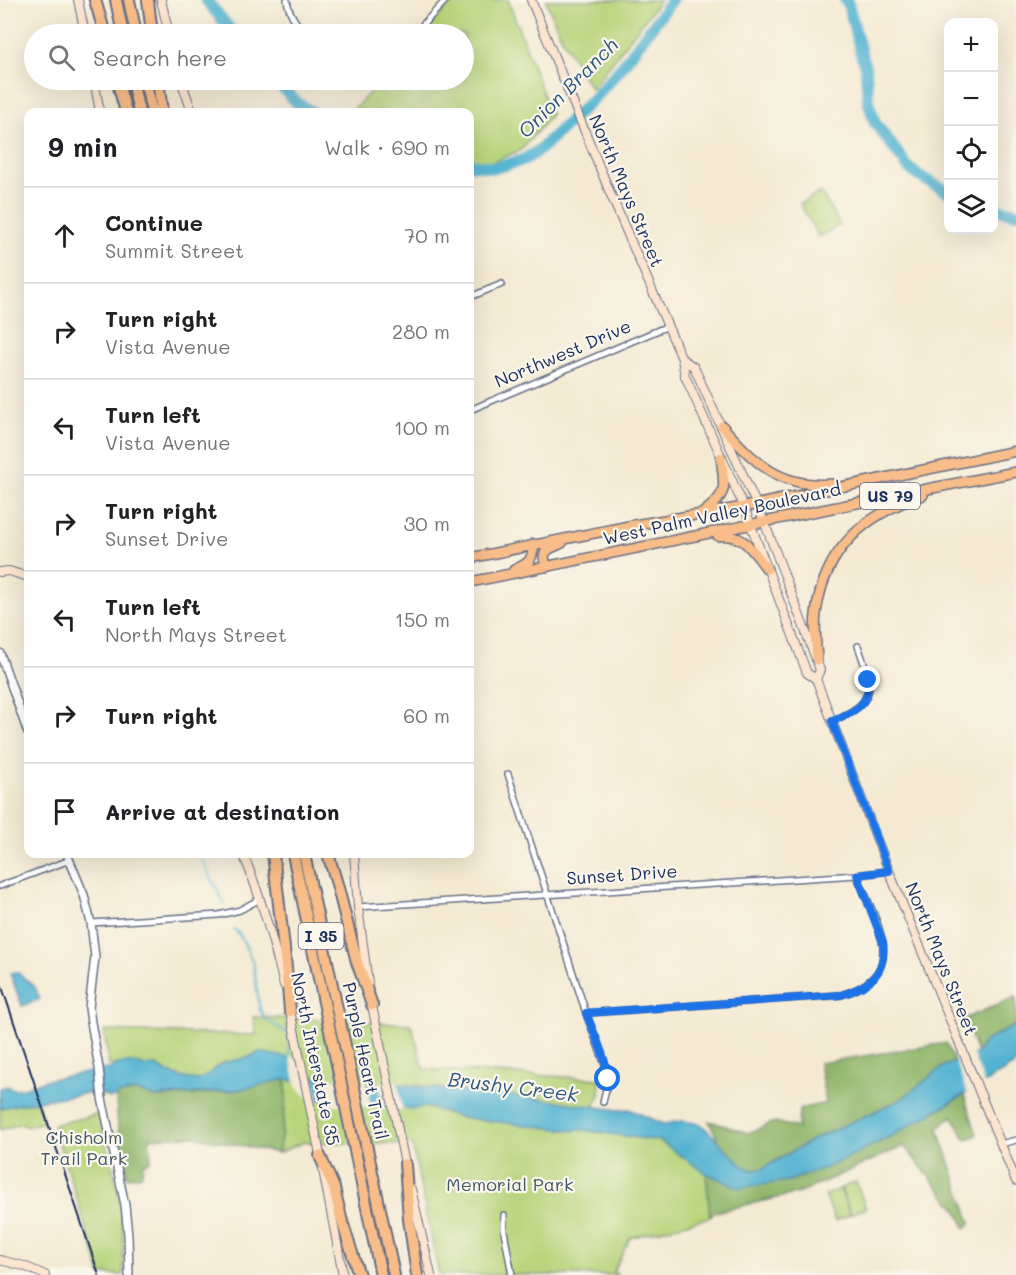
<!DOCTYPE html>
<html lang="en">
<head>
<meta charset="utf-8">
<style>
	:root { --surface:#fff; --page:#f6f6f6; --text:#202124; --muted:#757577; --line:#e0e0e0 }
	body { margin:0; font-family:Mali,sans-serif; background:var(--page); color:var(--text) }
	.controls { position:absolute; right:18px; top:18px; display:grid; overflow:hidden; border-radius:12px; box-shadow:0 6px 24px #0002 }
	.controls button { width:54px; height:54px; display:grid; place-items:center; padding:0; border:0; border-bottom:2px solid var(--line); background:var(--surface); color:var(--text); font:30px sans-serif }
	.stop { position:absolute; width:18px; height:18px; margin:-14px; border:4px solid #1a73e8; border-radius:50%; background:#fff }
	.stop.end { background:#1a73e8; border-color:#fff; box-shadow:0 2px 6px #0008 }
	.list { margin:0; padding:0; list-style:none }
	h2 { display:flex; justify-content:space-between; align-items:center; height:78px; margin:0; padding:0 24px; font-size:26px }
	h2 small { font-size:20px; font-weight:400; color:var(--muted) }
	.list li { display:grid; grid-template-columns:39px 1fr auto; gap:18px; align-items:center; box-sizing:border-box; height:96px; padding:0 24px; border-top:2px solid var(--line) }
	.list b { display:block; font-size:22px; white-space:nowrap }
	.list p { margin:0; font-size:20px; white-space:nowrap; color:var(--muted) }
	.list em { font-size:20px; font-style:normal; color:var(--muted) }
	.icon { flex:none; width:33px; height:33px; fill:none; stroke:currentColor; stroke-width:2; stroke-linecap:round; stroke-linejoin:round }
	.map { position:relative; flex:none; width:1016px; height:1275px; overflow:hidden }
	.search { position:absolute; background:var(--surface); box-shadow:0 6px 24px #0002; left:24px; top:24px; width:450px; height:66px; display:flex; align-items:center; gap:15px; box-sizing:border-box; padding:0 21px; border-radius:33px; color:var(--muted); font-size:22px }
	.panel { position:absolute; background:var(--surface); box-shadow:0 6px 24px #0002; left:24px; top:108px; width:450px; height:750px; border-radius:12px }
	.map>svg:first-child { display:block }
	.green { fill:#b7d47a; stroke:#69826c; stroke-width:1.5 }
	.forest { fill:#91b66a; stroke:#567264; stroke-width:1.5 }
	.water { fill:#53b3d2; stroke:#377198; stroke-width:1.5 }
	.pier { fill:#f4ead3 }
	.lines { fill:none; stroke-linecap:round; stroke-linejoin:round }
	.stream { stroke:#53b3d2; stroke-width:2 }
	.river { stroke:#53b3d2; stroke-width:12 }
	.minor-casing { stroke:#677087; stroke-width:8 }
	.tertiary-casing { stroke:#677087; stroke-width:10 }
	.secondary-casing { stroke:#677087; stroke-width:10 }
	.trunk-casing { stroke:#677087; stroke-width:12 }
	.motorway-casing { stroke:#677087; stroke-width:14 }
	.minor { stroke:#fff; stroke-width:5 }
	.tertiary { stroke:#fff; stroke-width:7 }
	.secondary { stroke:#fce5d0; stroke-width:8 }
	.trunk { stroke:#f8bd89; stroke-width:9 }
	.motorway { stroke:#f8bd89; stroke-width:10 }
	.rail { stroke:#1b2f5e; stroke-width:2 }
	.route { stroke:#1a73e8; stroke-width:8 }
	.labels { text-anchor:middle; stroke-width:4.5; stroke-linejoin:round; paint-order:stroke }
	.shield { fill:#fbf7ec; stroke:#5e6b89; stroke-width:1.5 }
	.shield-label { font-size:16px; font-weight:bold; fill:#1b2f5e }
	.street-label { font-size:18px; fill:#1b2f5e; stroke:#fbf7ec }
	.park-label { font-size:18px; fill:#425865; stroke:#fbf7ec }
	.water-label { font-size:20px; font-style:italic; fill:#2c5781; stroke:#fbf7ec }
</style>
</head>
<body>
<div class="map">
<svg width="1016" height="1275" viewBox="0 0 1016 1275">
	<rect width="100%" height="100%" fill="#fbf7ec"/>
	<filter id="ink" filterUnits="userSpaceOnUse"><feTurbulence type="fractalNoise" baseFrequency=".0167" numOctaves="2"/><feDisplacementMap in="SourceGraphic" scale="12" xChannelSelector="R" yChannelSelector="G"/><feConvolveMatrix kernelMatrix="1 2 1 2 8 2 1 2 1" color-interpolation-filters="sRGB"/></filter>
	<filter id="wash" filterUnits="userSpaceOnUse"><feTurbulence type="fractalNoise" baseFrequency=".008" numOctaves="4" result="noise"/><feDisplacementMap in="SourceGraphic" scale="24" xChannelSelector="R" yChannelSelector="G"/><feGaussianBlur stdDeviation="1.35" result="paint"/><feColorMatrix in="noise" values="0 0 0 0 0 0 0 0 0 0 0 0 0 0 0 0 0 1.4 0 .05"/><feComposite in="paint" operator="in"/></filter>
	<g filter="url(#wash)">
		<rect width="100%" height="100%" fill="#f4ead3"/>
		<path class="green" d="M454,0H508L551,115L521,150L486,165L470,162V112H351L382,80H464V34H423Z
			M546,0H660L591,89L560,35Z
			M821,192L840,225L819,237L800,204Z
			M253,1017L411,1024L424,1069L600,1079V1095L594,1106L577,1129L660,1141L706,1173L710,1217L630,1238L613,1272L618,1275H439L412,1144L304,1142L278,1153C283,1128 287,1104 286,1079L293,1081L259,1052L247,1058L222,1063L208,1075L199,1080L184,1078L168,1073L156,1066H144L140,1064L128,1063L118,1064L113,1066L109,1065L104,1031L256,1035Z
			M37,1101L44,1122L26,1127L22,1123L0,1130V1108Z
			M99,1114C109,1153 121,1193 123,1233C124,1247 123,1261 123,1275L101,1274L53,1125Z
			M856,1182L866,1208L851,1214L841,1188Z
			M840,1189L850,1215L835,1221L825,1195Z"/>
		<path class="forest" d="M1016,997V1025L985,1041L977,1053L964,1019Z
			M946,1043L955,1063L944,1066L900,1100L814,1139L762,1169L751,1170L726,1182L788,1181L830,1166L889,1137L964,1095L977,1135L966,1140L952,1116L938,1128L971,1223L965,1228L957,1210L904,1146L799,1193L715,1212L710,1217L706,1173L717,1138L709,1121L748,1133L775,1122L798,1128L799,1109L826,1103L819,1063Z
			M286,1079C287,1104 283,1128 278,1153L192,1136L149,1138L151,1160L143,1164L142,1174L139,1176L127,1177L118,1127L116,1097L119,1094L137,1091L154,1097L191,1095L237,1090Z"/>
		<path class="water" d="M17,972L35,987L40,999L22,1006L10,973Z
			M1016,1025V1064L953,1101L889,1137L830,1166L788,1181L739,1188L706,1173L660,1141L576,1129L575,1131L458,1117L441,1111L425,1107L413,1109L370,1104L326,1101L315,1099L294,1081L286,1079L237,1090L154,1097L137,1091L119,1094L116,1097L110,1098L96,1092L37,1101L0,1108V1088L7,1086L13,1089L24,1088L46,1080L113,1068V1066L118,1064L128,1063L140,1064L144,1066H156L168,1073L184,1078L199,1080L208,1075L222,1063L247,1058L259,1052L290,1058L318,1079L363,1083L376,1086L397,1084L466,1091L471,1089L488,1091L497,1094L528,1097L619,1110L629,1109L663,1124L682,1121L701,1124L743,1166L752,1170L762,1169L814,1139L900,1100L944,1066L977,1053L985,1041Z"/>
		<path class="pier" d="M972,1052L985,1085L968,1096L955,1060Z
			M290,1055L312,1071L319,1103L314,1102L296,1087Z
			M325,1077L352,1082L363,1080L366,1081L371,1107L331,1105Z
			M397,1081L403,1111L384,1109L379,1083Z"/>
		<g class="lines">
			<path class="stream" d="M199,854L225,905
				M234,929L242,938L253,963L260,1010L265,1019L289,1034V1046
				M289,1049L290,1058"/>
			<path class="river" d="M206,0L234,34
				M845,0L848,4L866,71L868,101L875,123L908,167L917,175L948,192
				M275,80L297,103L312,112
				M470,164L495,168L523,160L537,152L593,99L620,69L672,0
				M994,209L1016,213"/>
		</g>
	</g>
	<g filter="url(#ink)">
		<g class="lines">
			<defs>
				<path id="minor" d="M287,0C289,14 296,23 305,34
					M414,34L446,0
					M470,297L502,284
					M470,410L668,326
					M832,721C879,701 873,688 858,646
					M508,774L586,1013L607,1070L606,1089L603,1102
					M0,886L70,860
					M358,907L857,875L889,871
					M91,923L219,915L240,910L260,899
					M586,1013L841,995C912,974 876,923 857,875
					M1001,1144L1016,1140
					M504,1215V1231L512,1275"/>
				<path id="tertiary" d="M0,653L28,733
					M67,854L84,895L91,923L95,957L89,1008L91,1022L99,1068L102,1098L125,1205L128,1235L129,1275"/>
				<path id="secondary" d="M78,0L85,34
					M161,0L169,34
					M531,0L613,200L682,359L685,376L744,507L807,673L816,679L889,871L1016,1181
					M94,80L100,112
					M181,80L192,112
					M682,359L694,367L764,521L820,670L816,679
					M0,572L9,571L28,577
					M243,854C261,896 273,940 284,985
					M354,854L358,907L368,983
					M371,1001L406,1168
					M289,1006L321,1159
					M323,1170L343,1275
					M411,1189L431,1275
					M0,1260L24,1266L45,1275"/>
				<path id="trunk" d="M722,426C754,462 779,488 831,484
					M704,512C730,492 724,487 721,457
					M718,536C746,534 751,549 767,569
					M470,558L634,525L744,507L1016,451
					M546,567L544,557L545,553L549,549L562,543
					M514,570C529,563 532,562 534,544
					M470,582C652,546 833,506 1016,472
					M817,660C816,644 814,629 816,614C824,549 865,514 923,495"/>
				<path id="motorway" d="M95,0L105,34
					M116,0L123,34
					M129,0L136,34
					M148,0L152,34
					M117,80L126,112
					M132,80L139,112
					M145,80L152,112
					M158,80L162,112
					M273,854C279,906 286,958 290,1011
					M293,854L381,1275
					M304,854L394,1275
					M328,854L337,884L357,962L372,1005
					M320,1156L334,1188L341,1218L359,1275
					M405,1164L409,1219L417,1275"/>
			</defs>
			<use href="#minor" class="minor-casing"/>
			<use href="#tertiary" class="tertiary-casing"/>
			<use href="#secondary" class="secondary-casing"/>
			<use href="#trunk" class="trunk-casing"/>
			<use href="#motorway" class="motorway-casing"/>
			<use href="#minor" class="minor"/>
			<use href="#tertiary" class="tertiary"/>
			<use href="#secondary" class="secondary"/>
			<use href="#trunk" class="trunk"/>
			<use href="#motorway" class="motorway"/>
			<path class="rail" d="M0,981L99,1275"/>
		</g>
	</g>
	<g class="lines" filter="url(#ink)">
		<path class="route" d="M608,1079C606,1056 594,1034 586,1013L841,995C868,987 887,974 883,942L857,875L889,871L832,721C853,712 870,706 868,680"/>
	</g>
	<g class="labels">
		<g class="shield">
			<rect x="860" y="483" width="60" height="26" rx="4.5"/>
			<rect x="298.5" y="923" width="45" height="26" rx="4.5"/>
		</g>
		<g class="shield-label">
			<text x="890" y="502">US 79</text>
			<text x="321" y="942">I 35</text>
		</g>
		<g class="street-label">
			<text transform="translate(626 191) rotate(67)" y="6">North Mays Street</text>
			<text transform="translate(563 354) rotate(-23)" y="6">Northwest Drive</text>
			<text transform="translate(722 514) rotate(-12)" y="6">West Palm Valley Boulevard</text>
			<text transform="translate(622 875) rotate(-4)" y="6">Sunset Drive</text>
			<text transform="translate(941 959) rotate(68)" y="6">North Mays Street</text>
			<text transform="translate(315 1059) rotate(78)" y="6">North Interstate 35</text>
			<text transform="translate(365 1061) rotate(78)" y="6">Purple Heart Trail</text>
		</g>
		<g class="park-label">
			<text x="84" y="1144">Chisholm<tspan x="84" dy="21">Trail Park</tspan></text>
			<text x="510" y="1191">Memorial Park</text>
		</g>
		<g class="water-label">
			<text transform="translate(568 88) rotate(-45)" y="7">Onion Branch</text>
			<text transform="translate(513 1087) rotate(7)" y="7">Brushy Creek</text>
		</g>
	</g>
</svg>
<div class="controls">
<button>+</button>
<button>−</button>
<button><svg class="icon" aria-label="locate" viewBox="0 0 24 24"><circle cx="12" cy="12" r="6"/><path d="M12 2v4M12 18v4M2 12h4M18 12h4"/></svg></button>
<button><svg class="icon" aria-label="layers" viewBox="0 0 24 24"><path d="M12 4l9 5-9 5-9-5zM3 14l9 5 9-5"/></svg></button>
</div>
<div class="stop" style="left:608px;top:1079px"></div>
<div class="stop end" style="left:868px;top:680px"></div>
<div class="search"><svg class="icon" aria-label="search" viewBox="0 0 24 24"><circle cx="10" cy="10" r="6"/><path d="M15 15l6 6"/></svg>Search here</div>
<section class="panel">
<h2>9 min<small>Walk · 690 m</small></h2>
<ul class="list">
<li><svg class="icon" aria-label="ahead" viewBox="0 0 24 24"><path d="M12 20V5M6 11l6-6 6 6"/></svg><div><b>Continue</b><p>Summit Street</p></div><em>70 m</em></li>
<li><svg class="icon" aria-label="right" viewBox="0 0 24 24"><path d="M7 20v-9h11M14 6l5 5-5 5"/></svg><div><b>Turn right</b><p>Vista Avenue</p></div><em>280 m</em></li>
<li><svg class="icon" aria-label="left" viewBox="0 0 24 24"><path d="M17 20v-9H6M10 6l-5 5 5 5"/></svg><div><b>Turn left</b><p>Vista Avenue</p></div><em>100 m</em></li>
<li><svg class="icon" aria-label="right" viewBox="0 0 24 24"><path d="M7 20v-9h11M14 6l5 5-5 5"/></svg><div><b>Turn right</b><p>Sunset Drive</p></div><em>30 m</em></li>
<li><svg class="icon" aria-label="left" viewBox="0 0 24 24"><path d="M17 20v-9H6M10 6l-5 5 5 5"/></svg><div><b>Turn left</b><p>North Mays Street</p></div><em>150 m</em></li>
<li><svg class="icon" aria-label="right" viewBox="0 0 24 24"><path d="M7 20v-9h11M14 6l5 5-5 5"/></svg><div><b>Turn right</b></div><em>60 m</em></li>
<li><svg class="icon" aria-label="arrive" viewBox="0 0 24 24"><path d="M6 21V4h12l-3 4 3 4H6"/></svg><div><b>Arrive at destination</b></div></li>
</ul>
</section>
</div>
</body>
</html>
